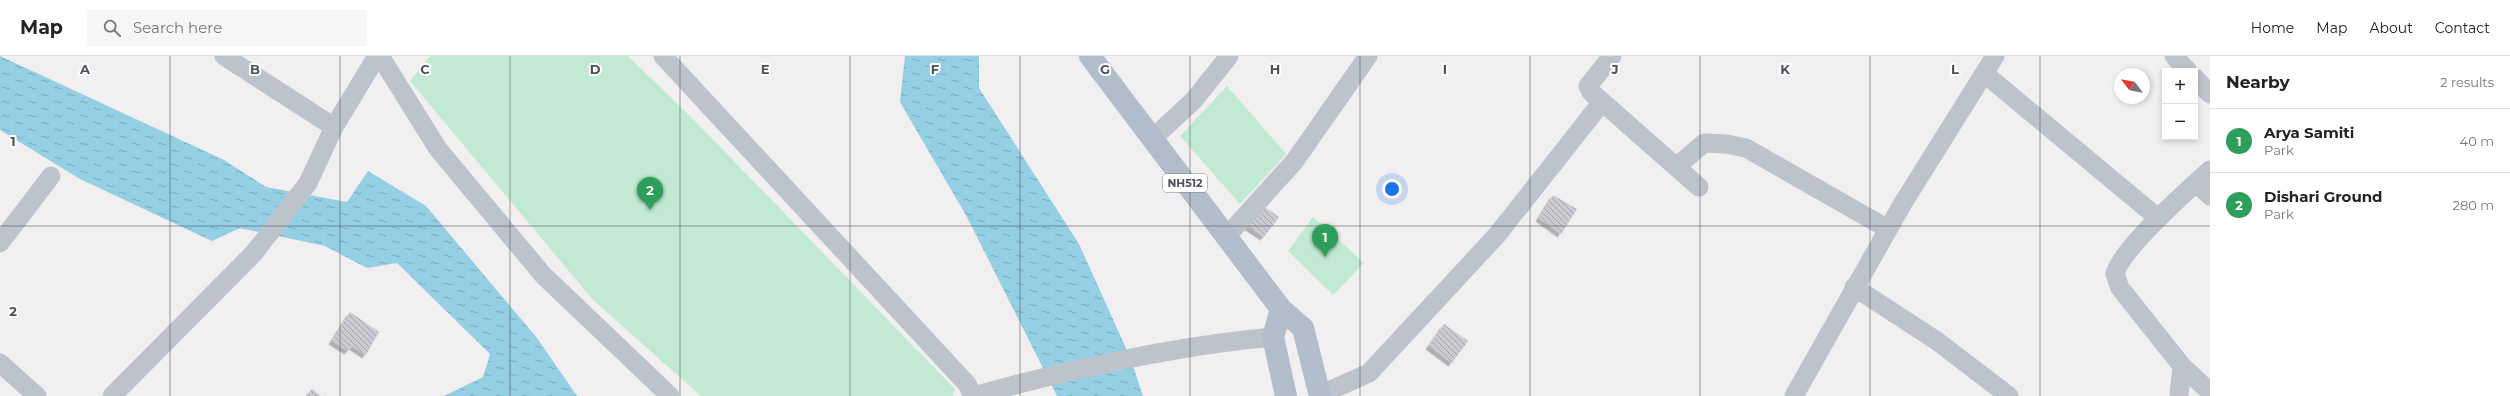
<!DOCTYPE html>
<html lang="en">
<head>
<meta charset="utf-8">
<style>
	:root { --surface:#fff; --page:#f6f6f6; --text:#222; --muted:#767676; --line:#e0e0e0; --accent:#1a73e8 }
	body { margin:0; font-family:Montserrat,sans-serif; background:var(--page); color:var(--text) }
	.controls { position:absolute; right:12px; top:12px; display:grid; overflow:hidden; border-radius:0px; box-shadow:0 2px 6px #0003 }
	.controls button { width:36px; height:36px; display:grid; place-items:center; padding:0; border:0; border-bottom:1px solid var(--line); background:var(--surface); color:var(--text); font:20px sans-serif }
	.compass { position:absolute; left:2114px; top:12px; width:36px; height:36px; border-radius:50%; background:var(--surface); box-shadow:0 2px 6px #0003; rotate:301deg }
	.you { position:absolute; left:1392px; top:133px; width:14px; height:14px; margin:-10px; border:3px solid #fff; border-radius:50%; background:#1a73e8; box-shadow:0 0 0 6px #1a73e833 }
	.badge { display:grid; place-items:center; width:26px; height:26px; border-radius:50%; background:var(--accent); color:#fff; font-size:13px; font-weight:700 }
	.pin { position:absolute; translate:-50% -33px; filter:drop-shadow(0 1px 2px #0008) }
	.pin::after { content:''; position:absolute; top:21px; width:14px; height:12px; background:inherit; clip-path:polygon(0 0,100% 0,50% 100%) }
	.list { margin:0; padding:0; list-style:none }
	h2 { display:flex; justify-content:space-between; align-items:center; height:52px; margin:0; padding:0 16px; font-size:17px }
	h2 small { font-size:13px; font-weight:400; color:var(--muted) }
	.list li { display:grid; grid-template-columns:26px 1fr auto; gap:12px; align-items:center; box-sizing:border-box; height:64px; padding:0 16px; border-top:1px solid var(--line) }
	.list b { display:block; font-size:15px; white-space:nowrap }
	.list p { margin:0; font-size:13px; white-space:nowrap; color:var(--muted) }
	.list em { font-size:13px; font-style:normal; color:var(--muted) }
	.icon { flex:none; width:22px; height:22px; fill:none; stroke:currentColor; stroke-width:2; stroke-linecap:round; stroke-linejoin:round }
	.map { position:relative; flex:none; width:2210px; height:340px; overflow:hidden }
	header { display:flex; align-items:center; gap:24px; box-sizing:border-box; height:56px; padding:0 20px; background:var(--surface); border-bottom:1px solid var(--line) }
	header strong { font-size:19px }
	nav { display:flex; gap:22px; margin-inline-start:auto; font-size:14px }
	.search { width:280px; height:36px; background:var(--page); display:flex; align-items:center; gap:10px; box-sizing:border-box; padding:0 14px; border-radius:0px; color:var(--muted); font-size:15px }
	main { display:flex }
	aside { flex:1; background:var(--surface) }
	.map>svg:first-child { display:block }
	.park { fill:#c2ead3 }
	.water { fill:url(#water-ripples) }
	.building { fill:url(#building-back-hatch); filter:url(#shadow) }
	.lines { fill:none; stroke-linecap:round; stroke-linejoin:round }
	.minor { stroke:#bcc3ca; stroke-width:19 }
	.major { stroke:#b1bdcb; stroke-width:22 }
	.grid { fill:none; stroke:#49515a; stroke-width:1; stroke-opacity:0.55 }
	.labels { text-anchor:middle; stroke-width:4; stroke-linejoin:round; paint-order:stroke }
	.shield { fill:#fff; stroke:#80858c; stroke-width:1 }
	.shield-label { font-size:11px; font-weight:bold; fill:#49515a }
	.grid-label { font-size:13px; text-anchor:middle; font-weight:bold; fill:#49515a; stroke:#fff; stroke-width:4; stroke-linejoin:round; paint-order:stroke }
</style>
</head>
<body>
<header>
<strong>Map</strong>
<div class="search"><svg class="icon" aria-label="search" viewBox="0 0 24 24"><circle cx="10" cy="10" r="6"/><path d="M15 15l6 6"/></svg>Search here</div>
<nav><a>Home</a><a>Map</a><a>About</a><a>Contact</a></nav>
</header>
<main>
<div class="map">
<svg width="2210" height="340" viewBox="0 0 2210 340">
	<defs>
		<pattern id="water-ripples" width="26" height="14" patternUnits="userSpaceOnUse"><rect width="26" height="14" fill="#94cfe3"/><path d="M2 4q2-2 4 0t4 0M15 11q2-2 4 0t4 0" fill="none" stroke="#7baabb"/></pattern>
		<pattern id="building-back-hatch" width="6" height="6" patternUnits="userSpaceOnUse"><rect width="6" height="6" fill="#c9cbd1"/><path d="M-1 5l2 2M0 0l6 6M5-1l2 2" fill="none" stroke="#a5a7ad"/></pattern>
		<filter id="shadow"><feDropShadow dx="-3.5" dy="3.5" stdDeviation="0" flood-color="#0004"/></filter>
	</defs>
	<rect width="100%" height="100%" fill="#f1efef"/>
	<path class="park" d="M430,0H628L694,64L955,333L953,340H701L593,244L410,25Z
		M1227,30L1286,98L1240,148L1180,80Z
		M1313,161L1364,207L1333,239L1288,195Z"/>
	<path class="water" d="M0,0L224,104L266,131L347,146L368,115L426,150L537,282L577,340H444L483,321L490,298L397,207L367,212L325,190L240,172L212,185L80,123L0,74Z
		M905,0H979V32L1079,188L1130,301L1143,340H1057L967,161L900,46Z"/>
	<path class="building" d="M1553,139L1577,153L1561,178L1539,162Z
		M1263,150L1279,161L1264,181L1246,169Z
		M350,256L379,276L366,299L352,290L348,295L332,285Z
		M1444,268L1468,285L1452,307L1429,290Z
		M312,333L321,340H306Z"/>
	<g class="lines">
		<path class="minor" d="M224,0L334,71
			M380,0L438,93L543,219L670,340
			M663,0L967,328L973,340
			M1612,0L1588,30L1591,36L1699,131
			M2174,0L2188,15
			M1985,18L2158,162
			M2195,22L2210,38
			M1152,83L1194,44L1229,0
			M1676,111L1704,87L1726,88L1746,92L1888,173
			M2210,114C2189,133 2121,193 2115,218L2120,232L2182,310L2210,336
			M2196,127L2210,140
			M1226,181L1294,106L1368,0
			M0,187L51,120
			M1854,231L1937,285L2009,340
			M0,307L37,340
			M1320,339L1369,317L1497,179L1602,46
			M112,340L254,197L308,127L334,71L377,0
			M974,340C1071,313 1172,290 1273,281
			M1794,340L1903,147L1995,0
			M2179,340L2182,310"/>
		<path class="major" d="M1090,0L1281,253L1303,272L1320,340
			M1281,253L1273,281L1286,340"/>
	</g>
	<path class="grid" d="M170,0V340M340,0V340M510,0V340M680,0V340M850,0V340M1020,0V340M1190,0V340M1360,0V340M1530,0V340M1700,0V340M1870,0V340M2040,0V340M0,170H2210"/>
	<g class="labels">
		<rect class="shield" x="1163" y="118" width="44" height="18" rx="3"/>
		<g class="shield-label">
			<text x="1185" y="131">NH512</text>
		</g>
	</g>
	<g class="grid-label">
		<text x="85" y="18">A</text>
		<text x="255" y="18">B</text>
		<text x="425" y="18">C</text>
		<text x="595" y="18">D</text>
		<text x="765" y="18">E</text>
		<text x="935" y="18">F</text>
		<text x="1105" y="18">G</text>
		<text x="1275" y="18">H</text>
		<text x="1445" y="18">I</text>
		<text x="1615" y="18">J</text>
		<text x="1785" y="18">K</text>
		<text x="1955" y="18">L</text>
		<text x="13" y="90">1</text>
		<text x="13" y="260">2</text>
	</g>
</svg>
<div class="controls">
<button>+</button>
<button>−</button>
</div>
<svg class="compass" viewBox="-18 -18 36 36"><path d="M0-13l5 13h-10z" fill="#e53935"/><path d="M0 13l5-13h-10z" fill="#767676"/></svg>
<div class="you"></div>
<div class="pin badge" style="left:1325px;top:201px;background:#2e9e5b">1</div>
<div class="pin badge" style="left:650px;top:154px;background:#2e9e5b">2</div>
</div>
<aside>
<h2>Nearby<small>2 results</small></h2>
<ul class="list">
<li><span class="badge" style="background:#2e9e5b">1</span><div><b>Arya Samiti</b><p>Park</p></div><em>40 m</em></li>
<li><span class="badge" style="background:#2e9e5b">2</span><div><b>Dishari Ground</b><p>Park</p></div><em>280 m</em></li>
</ul>
</aside>
</main>
</body>
</html>
